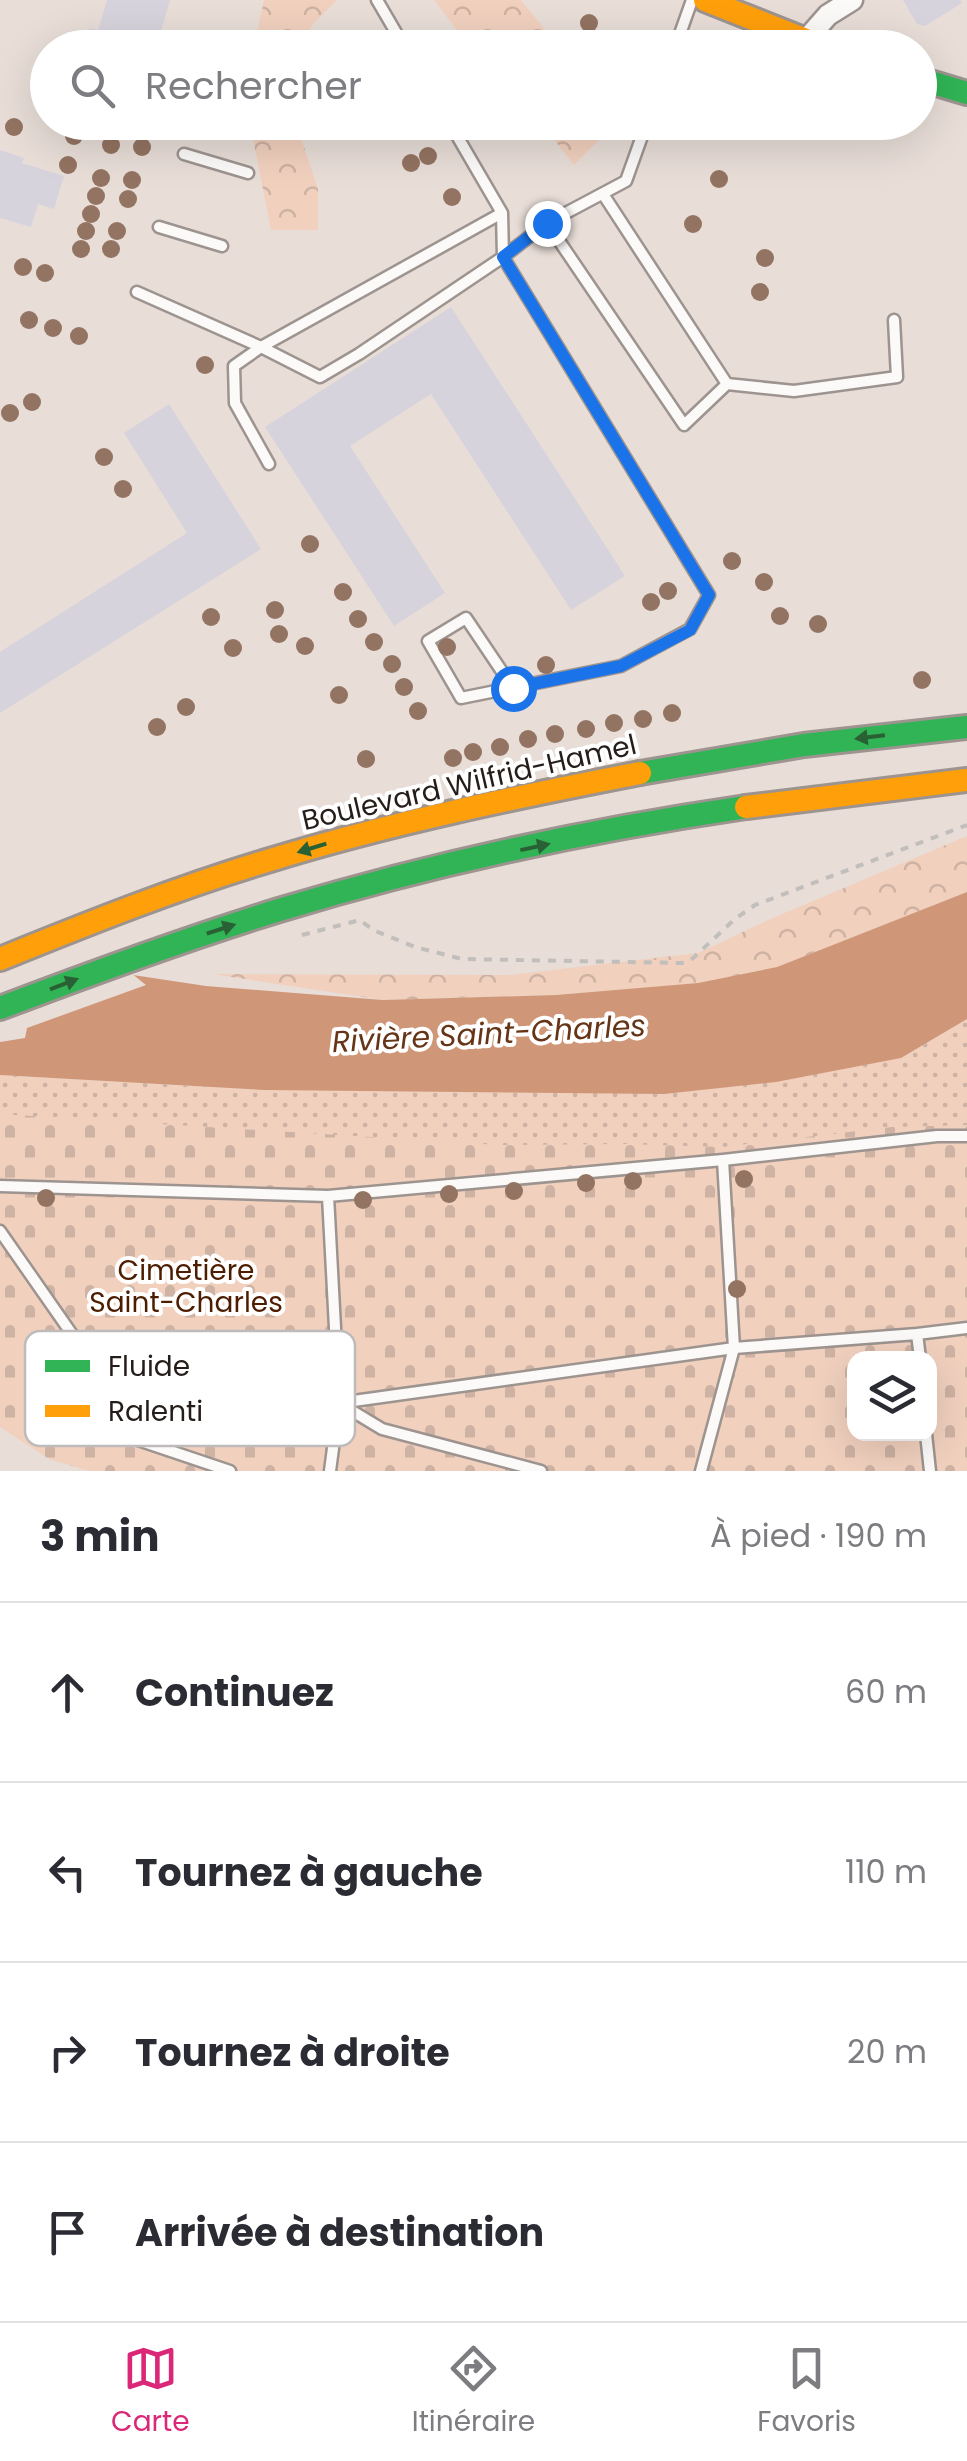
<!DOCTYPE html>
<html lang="fr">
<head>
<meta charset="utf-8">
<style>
	:root { --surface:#fff; --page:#f7f7f7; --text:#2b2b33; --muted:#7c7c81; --line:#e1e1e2; --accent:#db2777 }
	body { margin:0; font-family:Poppins,sans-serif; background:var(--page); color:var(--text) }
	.controls { position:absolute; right:30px; bottom:30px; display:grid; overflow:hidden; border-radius:20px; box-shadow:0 10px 40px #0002 }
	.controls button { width:90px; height:90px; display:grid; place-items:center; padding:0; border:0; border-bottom:2px solid var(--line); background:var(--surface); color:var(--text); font:50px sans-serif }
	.stop { position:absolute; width:30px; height:30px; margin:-22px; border:8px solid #1a73e8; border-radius:50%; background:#fff }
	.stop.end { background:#1a73e8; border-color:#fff; box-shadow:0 2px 10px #0008 }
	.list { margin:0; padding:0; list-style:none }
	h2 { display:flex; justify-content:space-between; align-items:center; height:130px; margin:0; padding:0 40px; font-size:42px }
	h2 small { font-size:32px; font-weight:400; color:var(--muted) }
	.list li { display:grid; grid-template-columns:65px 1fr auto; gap:30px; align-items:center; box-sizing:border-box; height:180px; padding:0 40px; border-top:2px solid var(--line) }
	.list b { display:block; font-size:38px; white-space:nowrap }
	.list em { font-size:32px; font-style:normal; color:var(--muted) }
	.icon { flex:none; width:55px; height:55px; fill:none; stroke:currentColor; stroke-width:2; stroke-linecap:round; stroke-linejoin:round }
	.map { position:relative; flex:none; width:967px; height:1471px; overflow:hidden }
	.search { position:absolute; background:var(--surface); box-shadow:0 10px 40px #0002; left:30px; right:30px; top:30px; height:110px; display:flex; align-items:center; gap:25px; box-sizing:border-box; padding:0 35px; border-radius:55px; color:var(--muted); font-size:38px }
	.sheet { height:850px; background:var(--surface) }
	nav { display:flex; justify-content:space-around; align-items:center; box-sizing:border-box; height:140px; border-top:2px solid var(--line); background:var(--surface); font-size:28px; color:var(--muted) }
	nav a { display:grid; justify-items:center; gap:5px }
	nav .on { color:var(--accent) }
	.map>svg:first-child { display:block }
	.forest { fill:url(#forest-crowns) }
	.cemetery { fill:url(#cemetery-stones); fill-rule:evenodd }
	.park { fill:url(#park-dots) }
	.water { fill:#cf9778 }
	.pier { fill:#e8ddd7 }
	.building { fill:#d7d3dc }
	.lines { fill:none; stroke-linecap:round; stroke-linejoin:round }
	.lane-casing { stroke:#9d9490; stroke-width:15 }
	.street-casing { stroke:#9d9490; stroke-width:25 }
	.fast-casing { stroke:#9d9490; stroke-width:28 }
	.slow-casing { stroke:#9d9490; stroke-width:28 }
	.path { stroke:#c1bebb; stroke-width:4; stroke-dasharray:8 8; stroke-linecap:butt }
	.lane { stroke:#fcfaf9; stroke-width:10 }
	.street { stroke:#fcfaf9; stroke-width:20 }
	.fast { stroke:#30b455; stroke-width:22 }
	.slow { stroke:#ff9f0a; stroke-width:22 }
	.tree { fill:#937361 }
	.oneway { fill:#2a6134 }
	.route { stroke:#1a73e8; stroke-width:12 }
	.labels { text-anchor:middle; stroke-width:8; stroke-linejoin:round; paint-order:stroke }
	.street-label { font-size:28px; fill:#251d19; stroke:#fff }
	.park-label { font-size:28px; fill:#4d1d00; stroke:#fff }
	.water-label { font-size:30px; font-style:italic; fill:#663416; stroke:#fff }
	.key { fill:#fff; stroke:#bebbba; stroke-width:2.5 }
	.key-label { font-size:28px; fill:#251d19 }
</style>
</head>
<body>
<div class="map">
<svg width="967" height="1471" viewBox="0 0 967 1471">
	<defs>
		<pattern id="forest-crowns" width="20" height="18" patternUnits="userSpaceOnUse" patternTransform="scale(2.5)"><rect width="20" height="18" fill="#f1d0be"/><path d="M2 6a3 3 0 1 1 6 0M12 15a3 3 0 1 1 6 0" fill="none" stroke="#ceb2a3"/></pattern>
		<pattern id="cemetery-stones" width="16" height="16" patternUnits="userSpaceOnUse" patternTransform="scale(2.5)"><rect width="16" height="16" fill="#f1d0be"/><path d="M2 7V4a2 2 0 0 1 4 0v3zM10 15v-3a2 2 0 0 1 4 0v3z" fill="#ceb2a3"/></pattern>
		<pattern id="park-dots" width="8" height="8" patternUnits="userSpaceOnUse" patternTransform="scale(2.5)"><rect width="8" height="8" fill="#f1d0be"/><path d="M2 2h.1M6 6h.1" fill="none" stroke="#ceb2a3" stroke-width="1.8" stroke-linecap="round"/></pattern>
	</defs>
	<rect width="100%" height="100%" fill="#e8ddd7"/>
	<path class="forest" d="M264,0H337L314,23L297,47H254Z
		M434,0H521L559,47H470Z
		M250,123H296L318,189V230H271Z
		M541,123H595L599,140L574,165Z
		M967,836V892L777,967L698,983L556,995L383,1000L212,974L509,975L698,953L768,920Z"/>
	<path class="cemetery" d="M967,1042V1471H89L49,1459L0,1427V1094L733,1104ZM854,1358H930V1434H854Z"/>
	<path class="park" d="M967,1019V1125L892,1127L722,1147L624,1144L499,1145L0,1114V1075L264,1090L901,1058Z"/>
	<path class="water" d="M967,892V1019L901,1058L776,1082L664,1094L264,1090L0,1075V955L206,986L383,1000L556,995L698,983L777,967Z"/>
	<path class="pier" d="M0,950L126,969L146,985L27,1028L25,1038L0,1042Z"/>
	<path class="building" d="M107,0H170L156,48H83L89,28L98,30Z
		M903,0H960L962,3L925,26L917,24Z
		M0,150L24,158L22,163L64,176L54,209L38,204L31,227L0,218Z
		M451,307L625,576L571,610L431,394L350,446L445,593L394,626L265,427Z
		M169,404L261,549L0,713V652L187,533L124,433Z"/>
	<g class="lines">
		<defs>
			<path id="lane" d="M377,0L405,48
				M675,48L692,0
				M449,122L502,213L503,257L709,595L690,629L621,666L461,698L428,641L466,618L513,688
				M184,154L248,173
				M603,194L727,384
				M547,223L684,425L727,384L794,391L897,377L894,320
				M159,227L222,246
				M137,292L261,347L502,213
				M269,464L235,403L234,366L261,347L320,377L359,354L503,257L547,223L626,181L647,122
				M0,1186L328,1196L723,1160L937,1136H967
				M328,1196L339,1403L330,1471
				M0,1231L83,1350L339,1403L382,1429L541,1471
				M917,1334L920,1358
				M83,1350L123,1435L230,1471
				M339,1403L734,1348L917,1334L967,1328
				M926,1434L930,1471
				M701,1471L734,1348L723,1160"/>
			<path id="street" d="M806,40L828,15L852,0"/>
			<path id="fast" d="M920,79L967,93
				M640,773L804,745L967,727
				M0,1008C92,973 185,939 279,910C431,864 589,830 746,807"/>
			<path id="slow" d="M705,0L826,48
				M746,807L967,780
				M0,959C89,923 179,887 270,860C391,823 516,797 640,773"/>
		</defs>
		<use href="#lane" class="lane-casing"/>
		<use href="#street" class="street-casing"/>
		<use href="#fast" class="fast-casing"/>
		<use href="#slow" class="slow-casing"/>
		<path class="path" d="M302,935L360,920L373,930L415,947L462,959L682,963L691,960L735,919L755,905L967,825"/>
		<use href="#lane" class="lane"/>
		<use href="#street" class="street"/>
		<use href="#fast" class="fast"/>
		<use href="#slow" class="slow"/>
	</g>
	<g class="tree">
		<circle cx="589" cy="23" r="9"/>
		<circle cx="14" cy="127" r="9"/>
		<circle cx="74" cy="136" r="9"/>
		<circle cx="111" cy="145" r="9"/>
		<circle cx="142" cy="147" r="9"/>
		<circle cx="428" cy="156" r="9"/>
		<circle cx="411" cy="163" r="9"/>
		<circle cx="68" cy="165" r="9"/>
		<circle cx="101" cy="178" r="9"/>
		<circle cx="719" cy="179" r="9"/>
		<circle cx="132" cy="180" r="9"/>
		<circle cx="96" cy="196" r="9"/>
		<circle cx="452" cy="197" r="9"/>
		<circle cx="128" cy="199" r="9"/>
		<circle cx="91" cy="214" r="9"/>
		<circle cx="693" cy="224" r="9"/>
		<circle cx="86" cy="231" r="9"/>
		<circle cx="117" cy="231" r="9"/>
		<circle cx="81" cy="249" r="9"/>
		<circle cx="111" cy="249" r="9"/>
		<circle cx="765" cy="258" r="9"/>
		<circle cx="23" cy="267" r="9"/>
		<circle cx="45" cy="273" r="9"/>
		<circle cx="760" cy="292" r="9"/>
		<circle cx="29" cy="320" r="9"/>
		<circle cx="53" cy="328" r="9"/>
		<circle cx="79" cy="336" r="9"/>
		<circle cx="205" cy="365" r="9"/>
		<circle cx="32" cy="402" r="9"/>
		<circle cx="10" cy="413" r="9"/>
		<circle cx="104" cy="457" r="9"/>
		<circle cx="123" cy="489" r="9"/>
		<circle cx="310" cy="544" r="9"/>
		<circle cx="732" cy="561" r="9"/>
		<circle cx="764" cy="582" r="9"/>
		<circle cx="668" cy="591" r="9"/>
		<circle cx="343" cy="592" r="9"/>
		<circle cx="651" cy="602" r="9"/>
		<circle cx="275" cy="610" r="9"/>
		<circle cx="780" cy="616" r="9"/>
		<circle cx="211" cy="617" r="9"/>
		<circle cx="358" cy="619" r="9"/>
		<circle cx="818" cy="624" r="9"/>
		<circle cx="279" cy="634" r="9"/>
		<circle cx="374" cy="642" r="9"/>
		<circle cx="305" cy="646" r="9"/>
		<circle cx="447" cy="647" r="9"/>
		<circle cx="233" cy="648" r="9"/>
		<circle cx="392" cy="664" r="9"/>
		<circle cx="546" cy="665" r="9"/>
		<circle cx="922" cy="680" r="9"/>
		<circle cx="404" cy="687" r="9"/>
		<circle cx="339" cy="695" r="9"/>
		<circle cx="186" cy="707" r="9"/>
		<circle cx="418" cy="711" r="9"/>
		<circle cx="672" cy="713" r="9"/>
		<circle cx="643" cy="719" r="9"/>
		<circle cx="614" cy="723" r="9"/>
		<circle cx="157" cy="727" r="9"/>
		<circle cx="586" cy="729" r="9"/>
		<circle cx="555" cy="734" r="9"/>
		<circle cx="528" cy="739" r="9"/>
		<circle cx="500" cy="747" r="9"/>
		<circle cx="473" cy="752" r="9"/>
		<circle cx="453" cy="758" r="9"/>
		<circle cx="366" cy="759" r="9"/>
		<circle cx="744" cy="1179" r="9"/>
		<circle cx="633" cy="1181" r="9"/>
		<circle cx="586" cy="1183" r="9"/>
		<circle cx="514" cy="1191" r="9"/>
		<circle cx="449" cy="1194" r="9"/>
		<circle cx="46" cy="1198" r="9"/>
		<circle cx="363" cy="1200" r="9"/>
		<circle cx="737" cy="1289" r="9"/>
	</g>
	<defs><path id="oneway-solid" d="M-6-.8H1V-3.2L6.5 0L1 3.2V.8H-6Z" transform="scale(2.5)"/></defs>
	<g class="oneway">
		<use href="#oneway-solid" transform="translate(870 737) rotate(173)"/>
		<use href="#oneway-solid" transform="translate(535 847) rotate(-12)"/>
		<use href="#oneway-solid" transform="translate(312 848) rotate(163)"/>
		<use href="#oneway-solid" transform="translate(221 929) rotate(-18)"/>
		<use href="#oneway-solid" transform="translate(64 984) rotate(-21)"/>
	</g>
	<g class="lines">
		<path class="route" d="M513,688L621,666L690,630L709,595L503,257L547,223"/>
	</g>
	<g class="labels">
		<g class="street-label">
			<text transform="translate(469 782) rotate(-13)" y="10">Boulevard Wilfrid-Hamel</text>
		</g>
		<g class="park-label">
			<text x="186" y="1280">Cimetière<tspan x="186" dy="32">Saint-Charles</tspan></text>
		</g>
		<g class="water-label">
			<text transform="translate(489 1034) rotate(-3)" y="10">Rivière Saint-Charles</text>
		</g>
	</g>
	<rect x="25" y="1331" width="330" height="115" rx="15" class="key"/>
	<rect x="45" y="1360" width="45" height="12" fill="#30b455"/>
	<rect x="45" y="1405" width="45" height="12" fill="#ff9f0a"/>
	<g class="key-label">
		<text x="108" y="1376">Fluide</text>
		<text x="108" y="1421">Ralenti</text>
	</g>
</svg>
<div class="controls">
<button><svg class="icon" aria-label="layers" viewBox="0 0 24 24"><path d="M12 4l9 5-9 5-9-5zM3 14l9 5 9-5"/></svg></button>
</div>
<div class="stop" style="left:513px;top:688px"></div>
<div class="stop end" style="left:547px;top:223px"></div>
<div class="search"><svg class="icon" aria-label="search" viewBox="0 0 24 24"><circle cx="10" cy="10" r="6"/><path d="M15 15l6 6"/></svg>Rechercher</div>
</div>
<section class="sheet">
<h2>3 min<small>À pied · 190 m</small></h2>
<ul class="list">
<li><svg class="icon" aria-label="ahead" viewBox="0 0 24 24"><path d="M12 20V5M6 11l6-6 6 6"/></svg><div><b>Continuez</b></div><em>60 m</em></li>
<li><svg class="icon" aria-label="left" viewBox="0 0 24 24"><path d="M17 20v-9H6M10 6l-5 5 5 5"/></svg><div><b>Tournez à gauche</b></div><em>110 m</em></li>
<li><svg class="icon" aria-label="right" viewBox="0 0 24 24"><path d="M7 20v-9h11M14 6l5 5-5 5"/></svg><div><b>Tournez à droite</b></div><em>20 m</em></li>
<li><svg class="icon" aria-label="arrive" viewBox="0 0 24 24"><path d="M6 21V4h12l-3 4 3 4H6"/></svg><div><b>Arrivée à destination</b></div></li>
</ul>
</section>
<nav>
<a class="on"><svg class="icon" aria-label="map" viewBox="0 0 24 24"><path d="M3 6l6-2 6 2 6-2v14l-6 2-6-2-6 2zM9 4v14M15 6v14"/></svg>Carte</a>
<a><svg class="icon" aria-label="directions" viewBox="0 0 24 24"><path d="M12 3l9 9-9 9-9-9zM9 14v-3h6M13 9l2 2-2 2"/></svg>Itinéraire</a>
<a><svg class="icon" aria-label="saved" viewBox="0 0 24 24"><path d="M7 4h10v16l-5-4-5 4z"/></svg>Favoris</a>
</nav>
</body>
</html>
